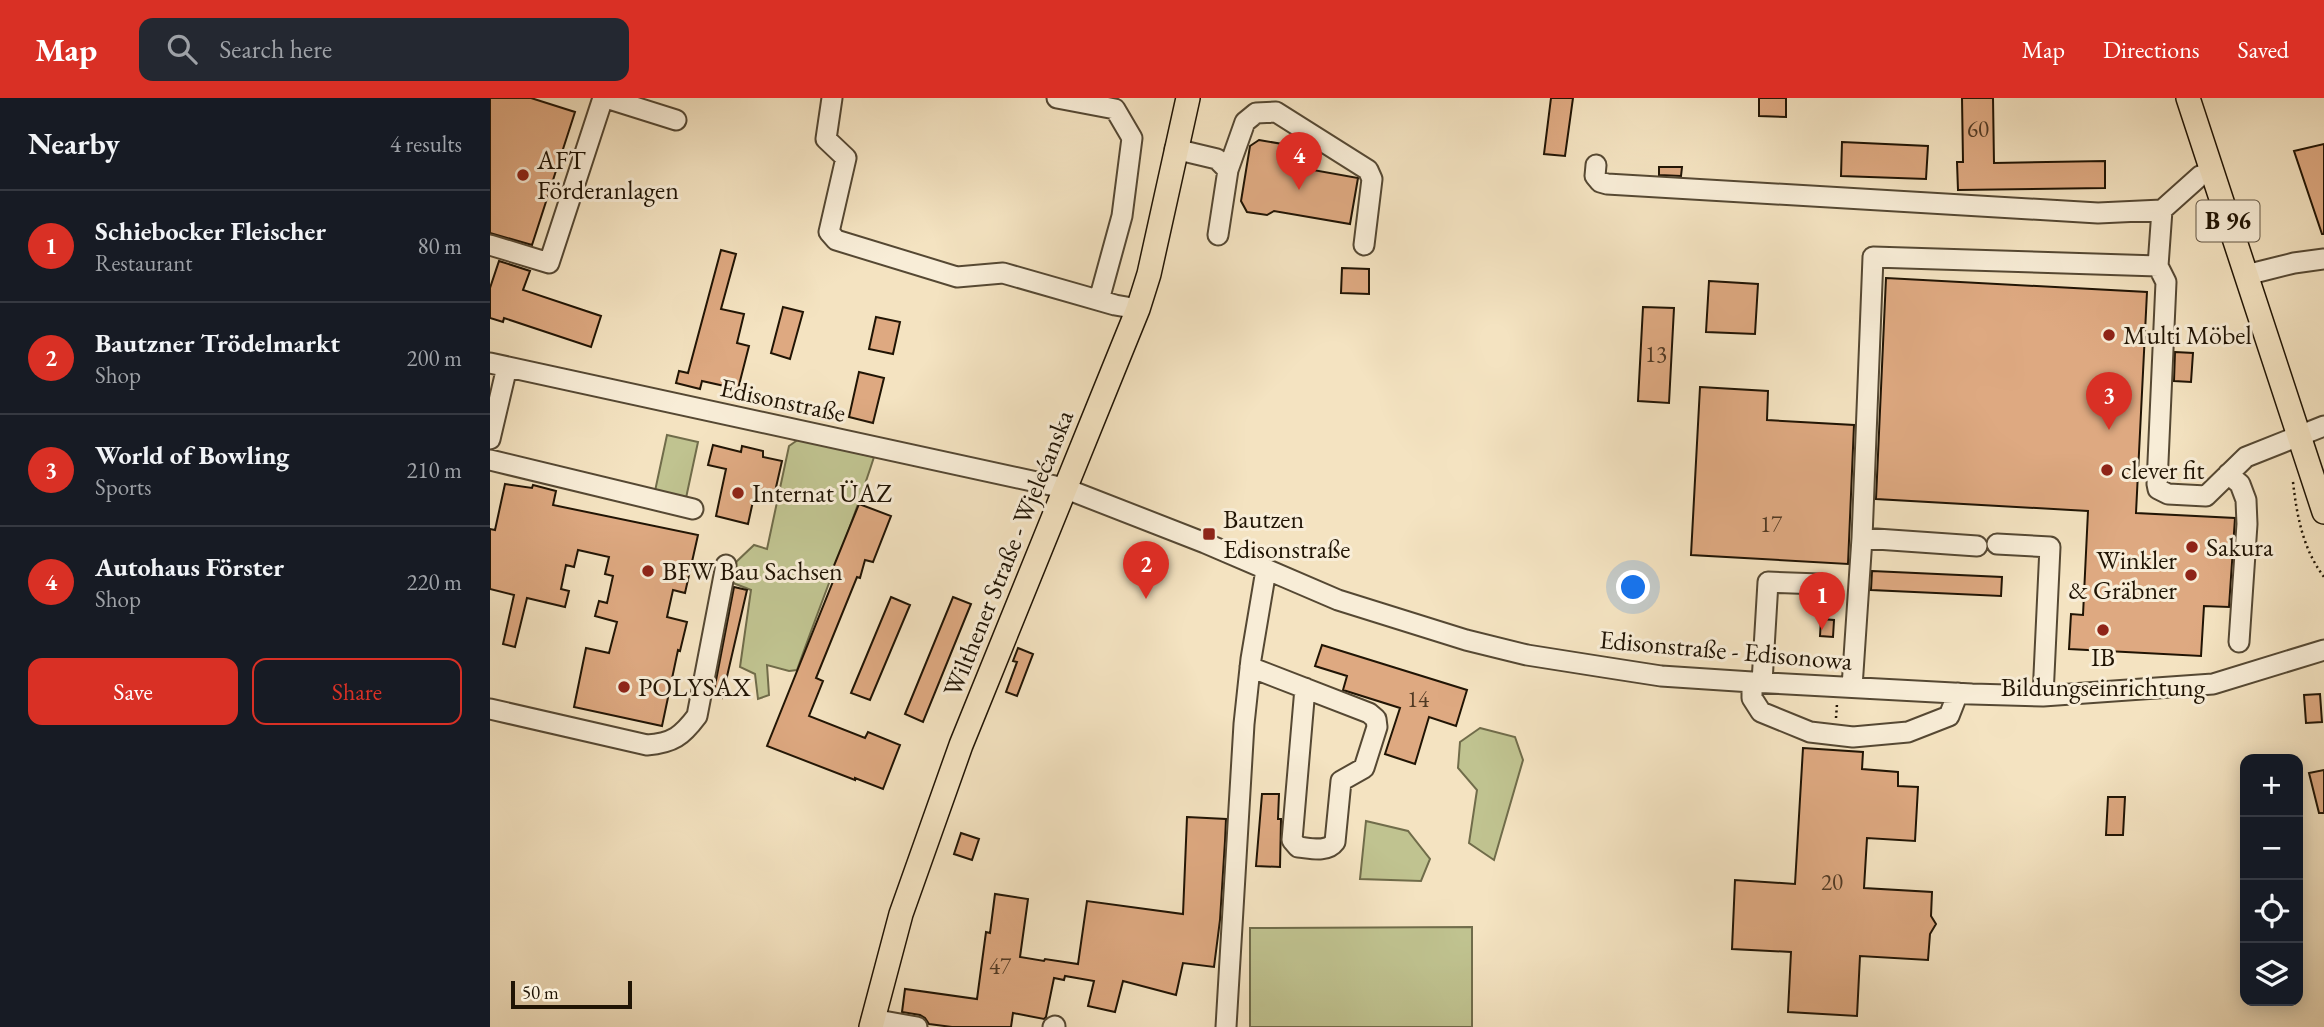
<!DOCTYPE html>
<html lang="en">
<head>
<meta charset="utf-8">
<style>
	:root { --surface:#171b24; --page:#242831; --text:#f1f3f6; --muted:#9ea1a6; --line:#363941; --accent:#d93025 }
	body { margin:0; font-family:"EB Garamond",serif; background:var(--page); color:var(--text) }
	.controls { position:absolute; right:21px; bottom:21px; display:grid; overflow:hidden; border-radius:14px; box-shadow:0 4px 18px #0003 }
	.controls button { width:63px; height:63px; display:grid; place-items:center; padding:0; border:0; border-bottom:2px solid var(--line); background:var(--surface); color:var(--text); font:35px sans-serif }
	.scale { position:absolute; left:21px; bottom:18px; width:121px; box-sizing:border-box; padding-left:7px; border:4px solid #201404; border-top:0; font-size:19px; line-height:24px; white-space:nowrap; color:#201404; -webkit-text-stroke:5px #f8edd7; paint-order:stroke }
	.you { position:absolute; left:1144px; top:490px; width:24px; height:24px; margin:-18px; border:5px solid #fff; border-radius:50%; background:#1a73e8; box-shadow:0 0 0 10px #1a73e833 }
	.badge { display:grid; place-items:center; width:46px; height:46px; border-radius:50%; background:var(--accent); color:#fff; font-size:23px; font-weight:700 }
	.pin { position:absolute; translate:-50% -58px; filter:drop-shadow(0 2px 4px #0008) }
	.pin::after { content:''; position:absolute; top:37px; width:24px; height:21px; background:inherit; clip-path:polygon(0 0,100% 0,50% 100%) }
	.list { margin:0; padding:0; list-style:none }
	h2 { display:flex; justify-content:space-between; align-items:center; height:91px; margin:0; padding:0 28px; font-size:30px }
	h2 small { font-size:23px; font-weight:400; color:var(--muted) }
	.list li { display:grid; grid-template-columns:46px 1fr auto; gap:21px; align-items:center; box-sizing:border-box; height:112px; padding:0 28px; border-top:2px solid var(--line) }
	.list b { display:block; font-size:26px; white-space:nowrap }
	.list p { margin:0; font-size:23px; white-space:nowrap; color:var(--muted) }
	.list em { font-size:23px; font-style:normal; color:var(--muted) }
	.actions { display:flex; gap:14px; padding:21px 28px }
	.actions a { flex:1; padding:16px 0; border:2px solid var(--accent); border-radius:14px; text-align:center; font-size:24px; color:var(--accent) }
	.actions .main { background:var(--accent); color:#fff }
	.icon { flex:none; width:38px; height:38px; fill:none; stroke:currentColor; stroke-width:2; stroke-linecap:round; stroke-linejoin:round }
	.map { position:relative; flex:none; width:1834px; height:929px; overflow:hidden }
	header { display:flex; align-items:center; gap:42px; box-sizing:border-box; height:98px; padding:0 35px; background:var(--accent); color:#fff }
	header strong { font-size:33px }
	nav { display:flex; gap:38px; margin-inline-start:auto; font-size:24px }
	.search { width:490px; height:63px; background:var(--page); display:flex; align-items:center; gap:18px; box-sizing:border-box; padding:0 24px; border-radius:14px; color:var(--muted); font-size:26px }
	main { display:flex }
	aside { flex:1; background:var(--surface) }
	.map>svg:first-child { display:block }
	.green { fill:#c0c390; stroke:#706c4a; stroke-width:2 }
	.building { fill:#dea981; stroke:#201404; stroke-width:2 }
	.lines { fill:none; stroke-linecap:round; stroke-linejoin:round }
	.minor-casing { stroke:#554833; stroke-width:23 }
	.major-casing { stroke:#201404; stroke-width:26 }
	.path { stroke:#201404; stroke-width:2.5; stroke-dasharray:2 3.5; stroke-linecap:butt }
	.minor { stroke:#f8edd7; stroke-width:19 }
	.major { stroke:#f4e3c1; stroke-width:23 }
	.poi-dot { fill:#8f2418; stroke:#f8edd7; stroke-width:2.5 }
	.labels { text-anchor:middle; stroke-width:6; stroke-linejoin:round; paint-order:stroke }
	.number-label { font-size:23px; fill:#503923 }
	.shield { fill:#f8edd7; stroke:#615543; stroke-width:2 }
	.shield-label { font-size:24px; font-weight:bold; fill:#201404 }
	.poi-label { font-size:26px; fill:#201404; stroke:#f8edd7; text-anchor:start }
	.street-label { font-size:26px; fill:#201404; stroke:#f8edd7 }
</style>
</head>
<body>
<header>
<strong>Map</strong>
<div class="search"><svg class="icon" aria-label="search" viewBox="0 0 24 24"><circle cx="10" cy="10" r="6"/><path d="M15 15l6 6"/></svg>Search here</div>
<nav><a>Map</a><a>Directions</a><a>Saved</a></nav>
</header>
<main>
<aside>
<h2>Nearby<small>4 results</small></h2>
<ul class="list">
<li><span class="badge">1</span><div><b>Schiebocker Fleischer</b><p>Restaurant</p></div><em>80 m</em></li>
<li><span class="badge">2</span><div><b>Bautzner Trödelmarkt</b><p>Shop</p></div><em>200 m</em></li>
<li><span class="badge">3</span><div><b>World of Bowling</b><p>Sports</p></div><em>210 m</em></li>
<li><span class="badge">4</span><div><b>Autohaus Förster</b><p>Shop</p></div><em>220 m</em></li>
</ul>
<div class="actions"><a class="main">Save</a><a>Share</a></div>
</aside>
<div class="map">
<svg width="1834" height="929" viewBox="0 0 1834 929">
	<rect width="100%" height="100%" fill="#f4e3c1"/>
	<filter id="stains"><feTurbulence type="fractalNoise" baseFrequency=".00286" numOctaves="4"/><feColorMatrix values="0 0 0 0 .2 0 0 0 0 .09 0 0 0 0 .02 0 0 0 .5 -.17"/></filter>
	<radialGradient id="worn" r=".72"><stop offset=".6" stop-color="#630" stop-opacity="0"/><stop offset="1" stop-color="#630" stop-opacity=".3"/></radialGradient>
	<path class="green" d="M177,337L208,344L196,400L165,393Z
		M309,341L384,359C361,431 332,501 307,572L299,573L277,567L279,597L268,601L265,576L250,569L261,492L243,485L245,465L264,447L277,451L299,348Z
		M990,630L1025,639L1033,662L1004,762L979,745L987,692L968,670L970,644Z
		M876,723L918,733L940,761L931,783L870,781Z
		M982,829V929H760V830Z"/>
	<path class="building" d="M0,0H41L85,14L42,147L0,135Z
		M1061,0H1083L1075,58L1054,56Z
		M1269,0H1296V19L1269,18Z
		M1472,0H1503L1504,65L1615,63V90L1468,92L1467,64H1473Z
		M769,42L804,48L810,44L825,60L823,72L868,80L860,126L784,113L777,117L757,114L751,103L760,48Z
		M1352,44L1438,48L1436,81L1351,78Z
		M1834,46V136H1832L1804,53Z
		M1169,69H1192L1191,78L1169,77Z
		M231,152L246,156L231,211L254,216L247,245L259,248L248,291L212,283L210,291L186,285L189,273L198,275Z
		M9,163L40,173L33,192L111,218L101,249L14,220L13,224L0,220V190Z
		M852,170L879,171V196L851,195Z
		M1396,180L1657,194L1646,415L1745,420L1739,509L1714,508L1711,558L1579,551L1581,516L1593,517L1598,413L1386,401Z
		M1219,183L1268,186L1265,236L1216,234Z
		M293,209L313,214L300,261L281,255Z
		M1153,209L1184,210L1179,305L1148,303Z
		M386,219L410,224L403,256L379,251Z
		M1685,254L1703,255L1701,284L1684,283Z
		M369,274L394,280L383,325L359,319Z
		M1210,289L1278,293L1277,322L1364,327L1358,466L1201,457Z
		M223,347L251,354L252,348L273,353V359L292,363L284,398L265,394L258,426L226,418L236,371L218,367Z
		M15,386L42,390L43,387L66,393L63,407L208,437L195,495L183,492L177,519L197,524L190,553L188,552L172,628L84,609L96,550L119,555L127,524L105,518L109,503L117,505L123,478L115,476L119,459L88,452L84,469L76,467L71,491L79,493L75,509L37,500L25,549L13,546L24,497L0,491V431L5,432Z
		M369,406L401,418L383,464L375,462L370,480L367,479L326,580L333,583L319,618L375,640L378,634L410,647L393,691L365,680V682L277,648L348,471L343,470Z
		M1382,473L1512,479L1511,498L1381,492Z
		M244,489L257,492L232,600L223,598Z
		M401,499L420,507L380,602L361,595Z
		M463,499L481,506L433,624L415,616Z
		M1331,521L1344,522L1343,539L1330,538Z
		M832,547L977,592L966,628L939,619L925,666L895,656L910,610L853,592L857,578L825,568Z
		M528,550L543,556L527,598L516,594L527,564L523,563Z
		M1830,596L1832,624L1816,625L1814,597Z
		M1313,650L1373,654L1372,671L1408,674V688L1428,689L1425,743L1377,740L1374,790L1442,794L1441,818L1446,826L1440,836L1438,862L1370,858L1367,918L1298,914L1301,854L1242,851L1245,782L1305,786Z
		M1834,672V715H1829L1819,675Z
		M772,696H789L788,721H791L790,769L766,768Z
		M1618,699H1635L1633,737H1616Z
		M697,719L736,721L735,743L730,822L724,869L693,865L686,897L633,883L625,914L598,908L604,883L575,878L574,882L564,880L556,919L554,921L523,915L521,929H462L439,926L435,920L430,917L412,914L415,891L487,901L496,834L500,835L505,796L538,801L530,859L554,863L555,861L588,866L597,803L693,816Z
		M471,735L489,741L482,762L464,756Z"/>
	<g class="lines">
		<defs>
			<path id="minor" d="M116,0L186,22
				M342,0L336,41L356,60L339,134L346,142L467,179L513,175L625,207L648,211
				M567,0L625,11L642,40L632,118L609,202
				M685,51L727,61L738,72L728,137
				M1106,67L1105,78L1110,84L1117,86L1608,115L1672,112L1710,78L1722,74
				M738,72L755,24L766,15L786,14L878,72L882,81L874,147
				M0,147L59,165L113,0
				M1668,168L1676,184L1667,386L1668,391L1678,396L1716,398L1756,359L1834,328
				M1756,177L1804,165L1834,161
				M0,265L574,390L715,445L848,502L976,542L1037,557L1113,569L1171,578L1262,584L1482,596L1553,598L1723,586L1834,552
				M0,341L17,269
				M0,362L203,411
				M1738,376L1750,386L1756,402L1757,426L1749,544
				M1372,440L1383,159L1668,168L1672,112
				M1507,446L1560,449L1553,598
				M760,569L879,615L886,621L887,629L874,670L851,683L845,744C837,755 820,750 808,749L802,742L815,590
				M1262,584V600L1271,614L1320,634L1363,639L1418,634L1459,618L1468,595
				M1272,584L1278,484L1330,486
				M1362,589L1372,440L1487,448
				M0,611L157,647C183,645 192,638 207,618L236,467
				M382,921L427,929
				M563,929L565,928
				M736,929L754,626L761,561L776,472"/>
			<path id="major" d="M1698,0L1834,414
				M381,929L411,816L471,647L648,211L659,176L698,0"/>
		</defs>
		<use href="#minor" class="minor-casing"/>
		<use href="#major" class="major-casing"/>
		<path class="path" d="M1803,384C1807,419 1813,451 1834,479
			M1346,620L1347,606"/>
		<use href="#minor" class="minor"/>
		<use href="#major" class="major"/>
	</g>
	<g class="poi-dot">
		<circle cx="33" cy="77" r="7"/>
		<circle cx="1619" cy="237" r="7"/>
		<circle cx="1617" cy="372" r="7"/>
		<circle cx="248" cy="395" r="7"/>
		<rect x="712" y="429" width="14" height="14" rx="3.5"/>
		<circle cx="1702" cy="449" r="7"/>
		<circle cx="158" cy="473" r="7"/>
		<circle cx="1701" cy="477" r="7"/>
		<circle cx="1613" cy="532" r="7"/>
		<circle cx="134" cy="589" r="7"/>
	</g>
	<g class="labels">
		<g class="number-label">
			<text x="1488" y="39">60</text>
			<text x="1166" y="264">13</text>
			<text x="1281" y="434">17</text>
			<text x="928" y="609">14</text>
			<text x="1342" y="792">20</text>
			<text x="510" y="876">47</text>
		</g>
		<rect class="shield" x="1706.5" y="102.5" width="63" height="41" rx="5"/>
		<g class="shield-label">
			<text x="1738" y="131">B 96</text>
		</g>
		<g class="poi-label">
			<text x="47" y="71">AFT<tspan x="47" dy="30">Förderanlagen</tspan></text>
			<text x="1633" y="246">Multi Möbel</text>
			<text x="1631" y="381">clever fit</text>
			<text x="262" y="404">Internat ÜAZ</text>
			<text x="733" y="430">Bautzen<tspan x="733" dy="30">Edisonstraße</tspan></text>
			<text x="1716" y="458">Sakura</text>
			<text x="1687" y="471" text-anchor="end">Winkler<tspan x="1687" dy="30">&amp; Gräbner</tspan></text>
			<text x="172" y="482">BFW Bau Sachsen</text>
			<text x="1613" y="568" text-anchor="middle">IB<tspan x="1613" dy="30">Bildungseinrichtung</tspan></text>
			<text x="148" y="598">POLYSAX</text>
		</g>
		<g class="street-label">
			<text transform="translate(293 302) rotate(12)" y="9">Edisonstraße</text>
			<text transform="translate(518 455) rotate(-68)" y="9">Wilthener Straße - Wjelećanska</text>
			<text transform="translate(1236 552) rotate(5)" y="9">Edisonstraße - Edisonowa</text>
		</g>
	</g>
	<rect width="100%" height="100%" filter="url(#stains)"/>
	<rect width="100%" height="100%" fill="url(#worn)"/>
</svg>
<div class="controls">
<button>+</button>
<button>−</button>
<button><svg class="icon" aria-label="locate" viewBox="0 0 24 24"><circle cx="12" cy="12" r="6"/><path d="M12 2v4M12 18v4M2 12h4M18 12h4"/></svg></button>
<button><svg class="icon" aria-label="layers" viewBox="0 0 24 24"><path d="M12 4l9 5-9 5-9-5zM3 14l9 5 9-5"/></svg></button>
</div>
<div class="scale">50 m</div>
<div class="you"></div>
<div class="pin badge" style="left:1332px;top:532px">1</div>
<div class="pin badge" style="left:656px;top:501px">2</div>
<div class="pin badge" style="left:1619px;top:332px">3</div>
<div class="pin badge" style="left:809px;top:92px">4</div>
</div>
</main>
</body>
</html>
